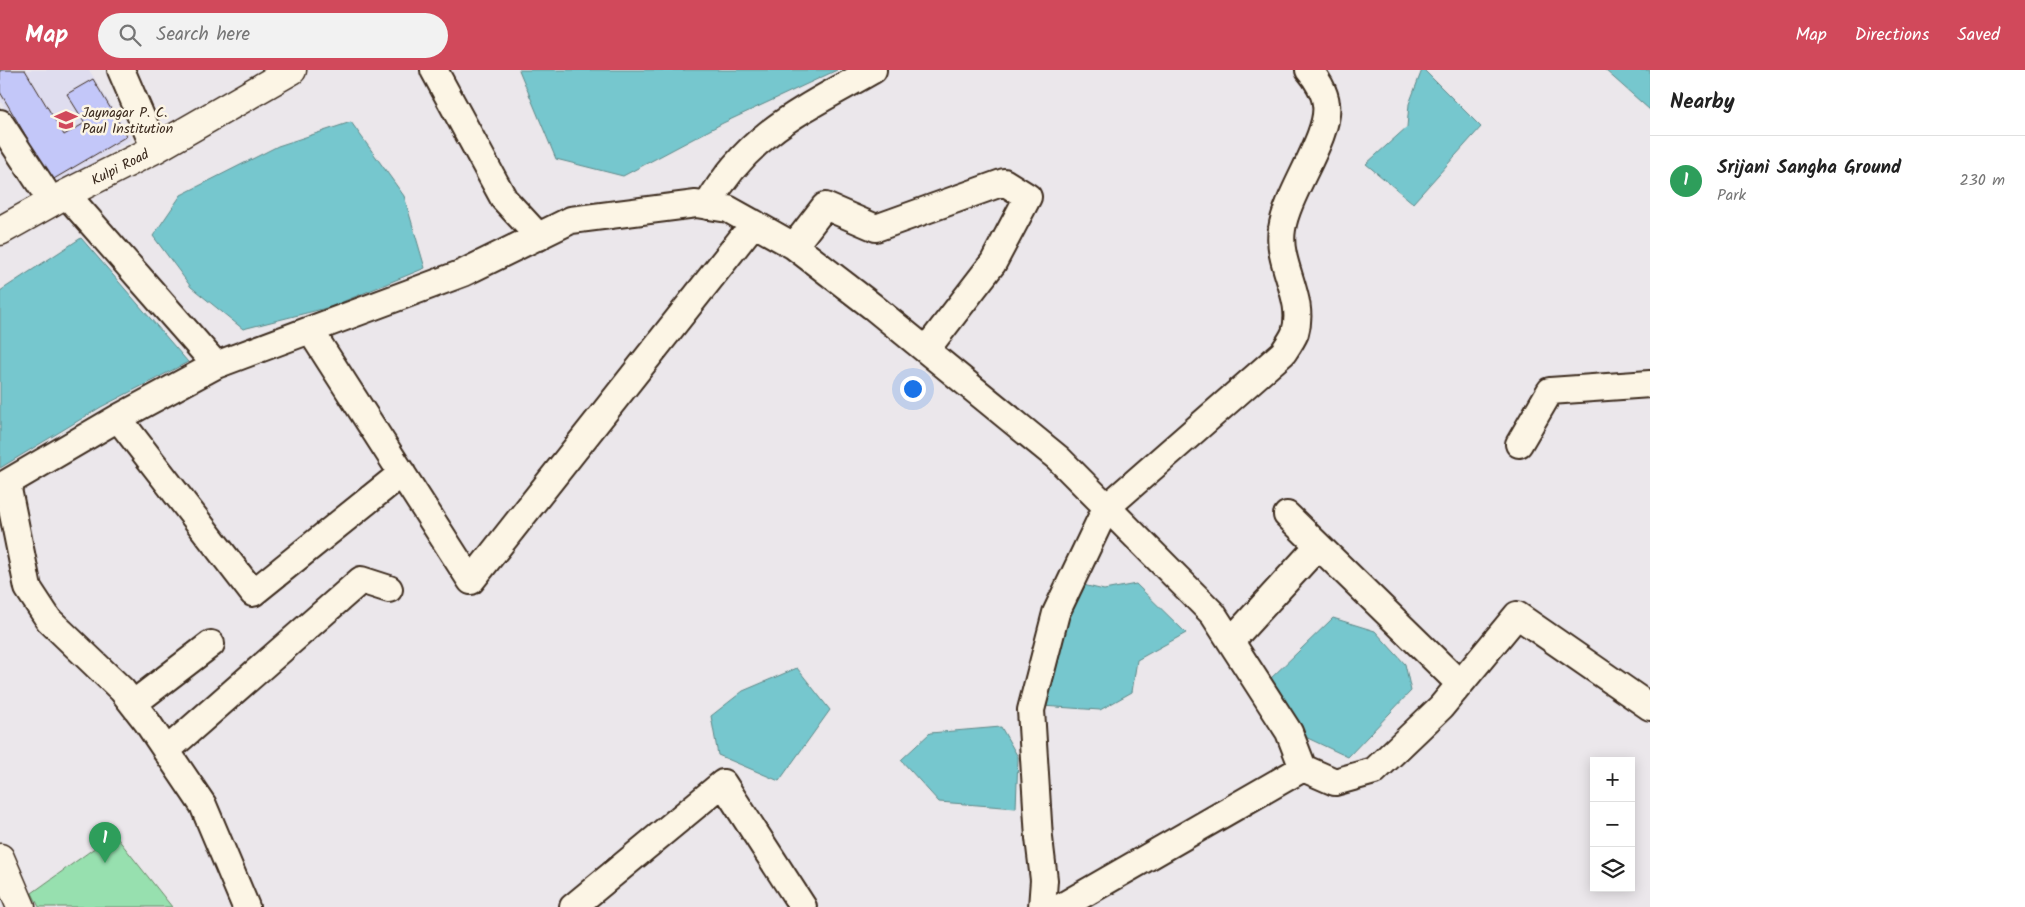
<!DOCTYPE html>
<html lang="en">
<head>
<meta charset="utf-8">
<style>
	:root { --surface:#fff; --page:#f2f2f2; --text:#222; --muted:#767676; --line:#e0e0e0; --accent:#d1495b }
	body { margin:0; font-family:Kalam,sans-serif; background:var(--page); color:var(--text) }
	.controls { position:absolute; right:15px; bottom:15px; display:grid; overflow:hidden; border-radius:0px; box-shadow:0 2px 12px #0003 }
	.controls button { width:45px; height:45px; display:grid; place-items:center; padding:0; border:0; border-bottom:1px solid var(--line); background:var(--surface); color:var(--text); font:25px sans-serif }
	.you { position:absolute; left:912px; top:318px; width:18px; height:18px; margin:-12px; border:4px solid #fff; border-radius:50%; background:#1a73e8; box-shadow:0 0 0 8px #1a73e833 }
	.badge { display:grid; place-items:center; width:32px; height:32px; border-radius:50%; background:var(--accent); color:#fff; font-size:16px; font-weight:700 }
	.pin { position:absolute; translate:-50% -41px; filter:drop-shadow(0 1px 2px #0008) }
	.pin::after { content:''; position:absolute; top:26px; width:18px; height:15px; background:inherit; clip-path:polygon(0 0,100% 0,50% 100%) }
	.list { margin:0; padding:0; list-style:none }
	h2 { display:flex; justify-content:space-between; align-items:center; height:65px; margin:0; padding:0 20px; font-size:21px }
	h2 small { font-size:16px; font-weight:400; color:var(--muted) }
	.list li { display:grid; grid-template-columns:32px 1fr auto; gap:15px; align-items:center; box-sizing:border-box; height:90px; padding:0 20px; border-top:1px solid var(--line) }
	.list b { display:block; font-size:19px; white-space:nowrap }
	.list p { margin:0; font-size:16px; white-space:nowrap; color:var(--muted) }
	.list em { font-size:16px; font-style:normal; color:var(--muted) }
	.icon { flex:none; width:28px; height:28px; fill:none; stroke:currentColor; stroke-width:2; stroke-linecap:round; stroke-linejoin:round }
	.map { position:relative; flex:none; width:1650px; height:837px; overflow:hidden }
	header { display:flex; align-items:center; gap:30px; box-sizing:border-box; height:70px; padding:0 25px; background:var(--accent); color:#fff }
	header strong { font-size:24px }
	nav { display:flex; gap:28px; margin-inline-start:auto; font-size:18px }
	.search { width:350px; height:45px; background:var(--page); display:flex; align-items:center; gap:12px; box-sizing:border-box; padding:0 18px; border-radius:28px; color:var(--muted); font-size:19px }
	main { display:flex }
	aside { flex:1; background:var(--surface) }
	.map>svg:first-child { display:block }
	.built { fill:#dfddef }
	.green { fill:#97e0af; stroke:#698566 }
	.water { fill:#76c7ce; stroke:#5e8888 }
	.building { fill:#c3c7f9; stroke:#3b2a1e }
	.lines { fill:none; stroke-linecap:round; stroke-linejoin:round }
	.minor-casing { stroke:#3b2a1e; stroke-width:30 }
	.secondary-casing { stroke:#3b2a1e; stroke-width:31 }
	.primary-casing { stroke:#3b2a1e; stroke-width:31 }
	.minor { stroke:#fcf5e5; stroke-width:26 }
	.secondary { stroke:#fcf5e5; stroke-width:28 }
	.primary { stroke:#fcf5e5; stroke-width:28 }
	.labels { text-anchor:middle; stroke-width:5; stroke-linejoin:round; paint-order:stroke }
	.poi-label { font-size:14px; fill:#3b2a1e; stroke:#fcf5e5; text-anchor:start }
	.street-label { font-size:14px; fill:#3b2a1e; stroke:#fcf5e5 }
</style>
</head>
<body>
<header>
<strong>Map</strong>
<div class="search"><svg class="icon" aria-label="search" viewBox="0 0 24 24"><circle cx="10" cy="10" r="6"/><path d="M15 15l6 6"/></svg>Search here</div>
<nav><a>Map</a><a>Directions</a><a>Saved</a></nav>
</header>
<main>
<div class="map">
<svg width="1650" height="837" viewBox="0 0 1650 837">
	<rect width="100%" height="100%" fill="#ebe7eb"/>
	<filter id="ink" filterUnits="userSpaceOnUse"><feTurbulence type="fractalNoise" baseFrequency=".02" numOctaves="2"/><feDisplacementMap in="SourceGraphic" scale="10" xChannelSelector="R" yChannelSelector="G"/><feConvolveMatrix kernelMatrix="1 2 1 2 8 2 1 2 1" color-interpolation-filters="sRGB"/></filter>
	<g filter="url(#ink)">
		<path class="built" d="M0,0H89L132,69L54,117L0,30Z"/>
		<path class="green" d="M114,764L172,837H39L32,823Z"/>
		<path class="water" d="M519,0H837L723,53L623,106L556,89Z
			M1422,0H1424L1481,57L1413,133L1366,94L1407,57L1409,34Z
			M1605,0H1650V40Z
			M351,52L404,126L425,198L330,237L243,259L191,217L153,166L181,125L278,76Z
			M81,168L188,292L101,337L0,398V221Z
			M1079,514L1104,520L1136,514L1186,563L1137,590L1132,622L1100,640L1042,636L1052,590Z
			M1333,548L1375,561L1405,594L1411,621L1348,687L1299,664L1267,612Z
			M797,598L830,640L779,711L718,685L711,646L743,621Z
			M1001,657L1018,687L1016,738L939,732L901,690L930,663Z"/>
		<path class="building" d="M0,0H25L64,65L85,53L67,24L93,9L127,66L52,110L0,22Z"/>
		<g class="lines">
			<defs>
				<path id="minor" d="M121,0L155,79
					M434,0L504,129L539,167
					M0,53L52,132
					M66,124L216,295
					M707,136C749,62 803,40 873,0
					M794,176L825,136L876,158L1004,112L1028,127L993,193L926,280
					M310,260L471,511L754,153
					M118,348L253,523L402,403
					M1519,374L1550,321L1650,314
					M7,414L28,518L49,550L122,620L147,652L203,735L246,837
					M0,417L118,348L216,295L463,203L571,150L696,134L728,139L794,176L872,236L1058,388L1213,544L1289,662L1303,698L1335,712L1374,701L1441,637L1517,545L1650,637
					M1287,445L1460,614
					M1231,571L1318,476
					M133,634L211,574
					M166,681L361,510L389,519
					M573,837L723,713L803,837
					M1042,837L1044,810L1039,768L1031,640L1056,543L1106,438L1283,283C1287,277 1292,270 1295,263C1306,228 1276,194 1282,159C1287,123 1331,65 1326,34C1325,22 1316,8 1309,0
					M1061,837L1303,698"/>
				<path id="secondary" d="M0,788L21,837"/>
				<g id="primary">
					<path id="s1" d="M0,161L66,124L155,79L292,0"/>
				</g>
			</defs>
			<use href="#minor" class="minor-casing"/>
			<use href="#secondary" class="secondary-casing"/>
			<use href="#primary" class="primary-casing"/>
			<use href="#minor" class="minor"/>
			<use href="#secondary" class="secondary"/>
			<use href="#primary" class="primary"/>
		</g>
	</g>
	<defs>
		<symbol id="school-bare" viewBox="-9 -9 18 18"><path d="M0-5L7-2L0 1L-7-2ZM-4 1L0 2.5L4 1V4Q0 6-4 4Z" fill="#d1495b" stroke="#fcf5e5" stroke-width="2.5" paint-order="stroke"/></symbol>
	</defs>
	<g fill-rule="evenodd">
		<use href="#school-bare" x="50" y="34" width="32" height="32"/>
	</g>
	<g class="labels">
		<g class="poi-label">
			<text x="82" y="47">Jaynagar P. C.<tspan x="82" dy="16">Paul Institution</tspan></text>
		</g>
		<g class="street-label">
			<text dy="5" stroke="none"><textPath href="#s1" startOffset="136">Kulpi Road</textPath></text>
		</g>
	</g>
</svg>
<div class="controls">
<button>+</button>
<button>−</button>
<button><svg class="icon" aria-label="layers" viewBox="0 0 24 24"><path d="M12 4l9 5-9 5-9-5zM3 14l9 5 9-5"/></svg></button>
</div>
<div class="you"></div>
<div class="pin badge" style="left:105px;top:793px;background:#2e9e5b">1</div>
</div>
<aside>
<h2>Nearby<small></small></h2>
<ul class="list">
<li><span class="badge" style="background:#2e9e5b">1</span><div><b>Srijani Sangha Ground</b><p>Park</p></div><em>230 m</em></li>
</ul>
</aside>
</main>
</body>
</html>
